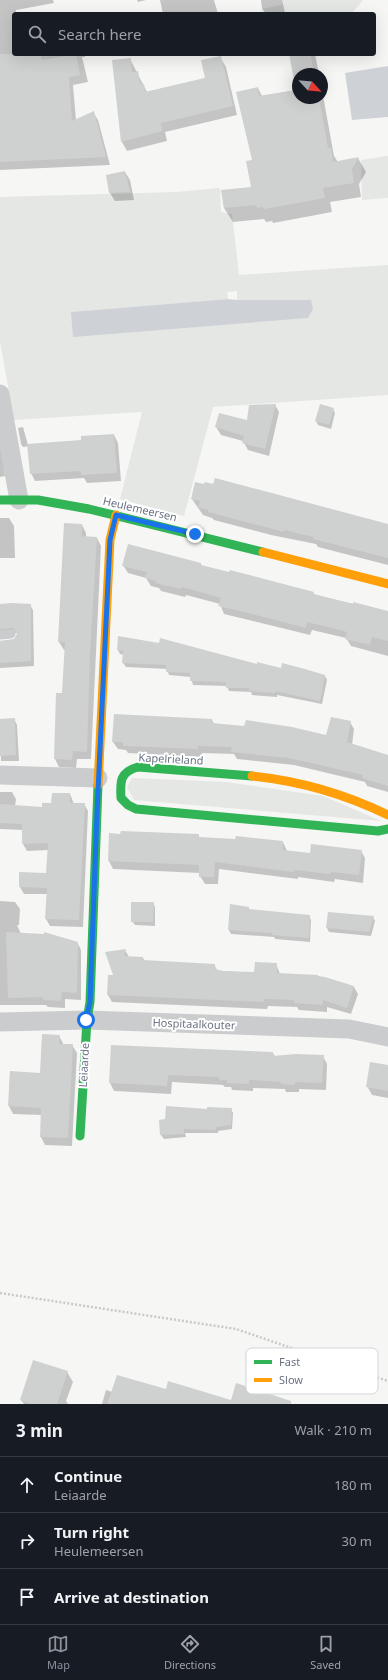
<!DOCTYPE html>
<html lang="en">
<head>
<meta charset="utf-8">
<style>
	:root { --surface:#171b24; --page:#20242c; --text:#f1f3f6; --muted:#9ea1a6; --line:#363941; --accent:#8c9099 }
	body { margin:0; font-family:"Noto Sans",sans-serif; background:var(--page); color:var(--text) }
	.compass { position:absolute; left:292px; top:68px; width:36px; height:36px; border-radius:50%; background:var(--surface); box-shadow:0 4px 16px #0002; rotate:116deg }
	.stop { position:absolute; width:12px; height:12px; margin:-9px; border:3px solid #1a73e8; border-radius:50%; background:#fff }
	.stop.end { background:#1a73e8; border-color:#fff; box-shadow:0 1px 4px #0008 }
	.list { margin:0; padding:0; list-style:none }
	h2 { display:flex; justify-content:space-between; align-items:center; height:52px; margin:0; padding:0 16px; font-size:17px }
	h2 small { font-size:13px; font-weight:400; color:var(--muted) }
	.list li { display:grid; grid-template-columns:26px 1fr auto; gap:12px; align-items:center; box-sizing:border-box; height:56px; padding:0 16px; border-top:1px solid var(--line) }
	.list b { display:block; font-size:15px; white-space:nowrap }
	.list p { margin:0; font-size:13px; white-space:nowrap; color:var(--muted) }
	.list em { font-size:13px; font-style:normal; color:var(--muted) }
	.icon { flex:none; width:22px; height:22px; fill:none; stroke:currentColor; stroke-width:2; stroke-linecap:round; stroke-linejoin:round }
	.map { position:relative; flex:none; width:388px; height:1404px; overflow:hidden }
	.search { position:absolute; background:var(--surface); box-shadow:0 4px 16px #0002; left:12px; right:12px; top:12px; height:44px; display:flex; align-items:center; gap:10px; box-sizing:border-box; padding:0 14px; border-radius:4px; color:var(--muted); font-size:15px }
	.sheet { height:220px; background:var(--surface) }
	nav { display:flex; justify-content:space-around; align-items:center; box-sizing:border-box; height:56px; border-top:1px solid var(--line); background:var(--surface); font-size:11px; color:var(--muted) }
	nav a { display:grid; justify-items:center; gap:2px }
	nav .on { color:var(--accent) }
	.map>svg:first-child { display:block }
	.green { fill:#e4e7e3; fill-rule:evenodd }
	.water { fill:#ced2d7 }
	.shadow { fill:#0003 }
	.building { fill:#cfd0d0 }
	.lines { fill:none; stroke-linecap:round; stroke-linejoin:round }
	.path { stroke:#c8c9ca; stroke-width:2.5; stroke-dasharray:2 2; stroke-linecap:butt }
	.lane { stroke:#cbcccd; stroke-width:9 }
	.street { stroke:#cbcccd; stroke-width:19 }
	.fast { stroke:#30b455; stroke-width:9 }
	.slow { stroke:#ff9f0a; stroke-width:9 }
	.route { stroke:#1a73e8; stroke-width:5 }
	.labels { text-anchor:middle; stroke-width:4; stroke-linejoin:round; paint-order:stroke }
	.street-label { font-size:11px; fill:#697282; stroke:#fff }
	.key { fill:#fff; stroke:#d2d5da; stroke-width:1 }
	.key-label { font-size:11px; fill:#697282 }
</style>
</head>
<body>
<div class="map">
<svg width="388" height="1404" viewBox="0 0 388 1404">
	<rect width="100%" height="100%" fill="#f6f6f5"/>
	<path class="green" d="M282,0H363L351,14H264L261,9L282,5Z
		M388,156V198L362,200L361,160Z
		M220,188L221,212L232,214L239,275L388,265V395L213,407L184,516L120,499L142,412L14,420L0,341V197L176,192ZM237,291V300H311L71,312L228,299L227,292Z
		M132,778L226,782L323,796L381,821L134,800L127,787Z"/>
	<path class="water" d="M388,66V117L352,120L345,73Z
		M228,299L237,300H311L313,309L308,318L73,337L71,312Z"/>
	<path class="shadow" d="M0,0H53L54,3L16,10V14H14V54H85V57H82L88,82L73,85L76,120L93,112L98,120L110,165L0,170Z
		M137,0H146L138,2Z
		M160,0H214L218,14H163Z
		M261,0H282L285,13L266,14L262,8Z
		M290,54H315L319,74H298V98H322V90L334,156L338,162L358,158L366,172L359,184L361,197L330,202L332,212L273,223L272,221L266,222L264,219L233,222L224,208L222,191L252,188L258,88L262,96L297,90Z
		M220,57L226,67L237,115L165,132L167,141L127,151L122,142L130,59L147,92L206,78Z
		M125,172L130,180L134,200L115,201L110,193Z
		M275,405L279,412L269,456L248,450L243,441L221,435L216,427L248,422Z
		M333,409L335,413L331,429L318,425L316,421Z
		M23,427L28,445L82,441L114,435L118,443L121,481L87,483L84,478L35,481L31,473L29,446L23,447L21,444L18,428Z
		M0,435L5,476L0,477Z
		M192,499L388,525V565L318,547L316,544L271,535L214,520L212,518L203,515Z
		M0,518H9L14,526L15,558H0Z
		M82,525L86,533V537L97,538L101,546L91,759H77L76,768L59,767L55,759L63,694L65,650H64L59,642Z
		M201,564L202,566L313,592L315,595L388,612V656L351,646L346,638L312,630L310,635L224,614L220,604L186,595L185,597L161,591L159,588L151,586L146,578L128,573L123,565Z
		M0,605H30L33,610L34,666L0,668V641L15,640L18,633L2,634L0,636Z
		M119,637L257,665L325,676L327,680L322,704L277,695V697L252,695L251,692L229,691L227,686L193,685L191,677L169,675L167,669L126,667L123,663L124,655L120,654L118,650Z
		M14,719L17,725L19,761H1L0,720Z
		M212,720L214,724L327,736L350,722L354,729L352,745L388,756V792L367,786L365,782L294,765L237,759L234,754L202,753V757L128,753L126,750L118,749L113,742Z
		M0,792H12L16,799L15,806L43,808L70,794L74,804H84L88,811L83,927L50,926L46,919L47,894H24L20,887L47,874L49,850L27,851L23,844V830L0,829Z
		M198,835L200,838L283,842L287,851L311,854L361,851L365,858L363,883L335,879L334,882L298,877V879L219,869L218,884H205L200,876V873L113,869L109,861Z
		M0,901L15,902L20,909L19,925H17L21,934L77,942L81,950V1000L65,999V1008L48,1007L46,1005H0Z
		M153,903L155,907V926L135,925L132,921Z
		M249,910L309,916L311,920L310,942L275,939L274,937L231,934L229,930Z
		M373,917L375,921L371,936L329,932L327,928Z
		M125,950L129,957L143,958L145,961L214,965L218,971L255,973L276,964L280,974L318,977L354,987L358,994L351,1014L327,1007V1012L299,1010L297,1007L268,1006L267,1009L112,1002L108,995Z
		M59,1036L64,1045H72L77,1053L72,1146L45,1145L41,1137L42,1115L13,1114L9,1106L10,1072L41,1074Z
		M273,1053L275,1057L323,1056L327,1064L326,1090L299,1089V1092H286L285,1089L253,1088V1091L232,1090L231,1087H225L223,1085L172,1082L171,1094L114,1091L110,1083Z
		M388,1066V1098L372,1095L367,1086Z
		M231,1109L233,1113L232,1129L218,1131V1133H185L186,1137L164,1139L161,1135L208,1111Z
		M67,1372L73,1382L66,1401L68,1404H24L21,1400Z
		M106,1390L112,1392L211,1404H102Z"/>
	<path class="building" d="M0,54H41L42,60L76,54L80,75L69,77L72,121L94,111L106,157L0,162Z
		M289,54H310L315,74H298V98H319L328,148H331L333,162L359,157L352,169L354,183L323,188L325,198L264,209L263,207L257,208L256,205L224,208L221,190L251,187L246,161L252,160L236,92L258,87L259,96L296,90Z
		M221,56L233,106L161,123L162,131L121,142L112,60L131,58L132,72L138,71L140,84H144L145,92L205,78L201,60Z
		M125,171L130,192L109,193L106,175Z
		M276,404L265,449L242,443L244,436L215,427L219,413L247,420L249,405Z
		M320,404L334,408L329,425L315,421Z
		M114,434L117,473L81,475V471L30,474L27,444L81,440V436Z
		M215,478L388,524V558L313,539V537L285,530L284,532L208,512V510L198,507L200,501L191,499L195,482L204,484L205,482L213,484Z
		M64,523L82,524V536L97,537L90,653L87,752L73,751L72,760L54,759L56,693H62L65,642H58Z
		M128,544L201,563V565L229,572L230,570L314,592V594L353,604V602L388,611V641L372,637L370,645L345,639L347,632L307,622L306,628L252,614L218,606L221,598L182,587L181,589L155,583L156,581L145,578L147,572L122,566Z
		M12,603L31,604V661L0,663V641L14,639L17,634L13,628L0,629V604Z
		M118,636L159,643L160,638L257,664V662L281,668L282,663L305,669L325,675L320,701L275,691V693L249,691V688H226V682L190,681V673L166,672V665L122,663L123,651L117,650Z
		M114,714L212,719V723L244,726L246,720L292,727L326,735L331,717L351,721L347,742L388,755V786L362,778L363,775L289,758L231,752L232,747L198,746V749L123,746V742H112Z
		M15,718L16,755L0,756V719Z
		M52,793H70V803H85L79,920L45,919L47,888L19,887V872L46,873L48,843L22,844V824L0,823V804L42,807V803H51Z
		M121,831L199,834V837L235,839L236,836L283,841V850L310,853L311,844L362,850L359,875L331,872L330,874L294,870V872L215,862L214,877H199V865L108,861L109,833L120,834Z
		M131,902H154L153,922H131Z
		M230,904L249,907V909L310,915L309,938L272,935V933L228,930Z
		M328,912L374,916L369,932L326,928Z
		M6,932L44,934V932L78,942L77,993L62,992L61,1001L43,1000V997L8,998Z
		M126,949L124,956L143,957V960L215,964V969L223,971L254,972L255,962L277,963V973L318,975V976L325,977L354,986L347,1008L323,1000V1005L294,1003V1000L264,999V1002L107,995L108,975H113L105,952Z
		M42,1034L60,1035L59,1044H73L68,1138L40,1137L41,1108L8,1106L10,1071L40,1073Z
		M111,1045L273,1052V1056L296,1054L324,1055L322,1083L295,1082V1085L281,1084V1082L249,1080V1084L227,1083V1080H219V1077L168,1075L167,1086L109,1083Z
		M370,1062L388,1065V1091L366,1087Z
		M166,1106L207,1109V1107L232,1108L231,1125L216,1127V1130L184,1129V1134L160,1135L159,1120L165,1119Z
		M33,1360L68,1371L57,1404H31L20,1400Z
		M117,1375L166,1389L168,1381L231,1400L236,1383L291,1401V1404H107Z"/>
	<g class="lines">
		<path class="path" d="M0,1293L236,1329L388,1381"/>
		<path class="lane" d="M0,635L11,634"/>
		<path class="street" d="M0,394L19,500
			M0,775L98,778
			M0,1022L87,1020L349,1029L388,1037"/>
		<path class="fast" d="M0,500H38L89,509L263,552
			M252,776L138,767C120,772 120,781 121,798L128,805L136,809L378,831L388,829
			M80,1136L87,1020L90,1002L98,785"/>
		<path class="slow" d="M263,552L388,584
			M252,776C301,781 343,793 388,815
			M98,785L110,540L116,515"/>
	</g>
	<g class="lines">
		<path class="route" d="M86,1020L90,1002L97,812L110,540L116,515L195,534"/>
	</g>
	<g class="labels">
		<g class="street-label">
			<text transform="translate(140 509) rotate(13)" y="4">Heulemeersen</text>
			<text transform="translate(171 759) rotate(3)" y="4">Kapelrieland</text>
			<text transform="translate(194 1024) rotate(2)" y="4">Hospitaalkouter</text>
			<text transform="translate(84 1065) rotate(-87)" y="4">Leiaarde</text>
		</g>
	</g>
	<rect x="246" y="1348" width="132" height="46" rx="6" class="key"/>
	<rect x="254" y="1360" width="18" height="4" fill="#30b455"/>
	<rect x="254" y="1378" width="18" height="4" fill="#ff9f0a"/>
	<g class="key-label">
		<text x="279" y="1366">Fast</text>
		<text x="279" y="1384">Slow</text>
	</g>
</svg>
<svg class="compass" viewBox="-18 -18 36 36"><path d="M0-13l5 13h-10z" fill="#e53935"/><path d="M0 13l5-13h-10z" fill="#9ea1a6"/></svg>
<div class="stop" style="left:86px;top:1020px"></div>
<div class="stop end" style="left:195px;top:534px"></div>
<div class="search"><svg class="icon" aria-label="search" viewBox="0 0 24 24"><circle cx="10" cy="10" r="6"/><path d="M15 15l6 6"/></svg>Search here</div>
</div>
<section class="sheet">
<h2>3 min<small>Walk · 210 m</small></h2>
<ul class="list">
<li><svg class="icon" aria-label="ahead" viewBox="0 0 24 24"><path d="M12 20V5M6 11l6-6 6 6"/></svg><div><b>Continue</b><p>Leiaarde</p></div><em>180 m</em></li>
<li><svg class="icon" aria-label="right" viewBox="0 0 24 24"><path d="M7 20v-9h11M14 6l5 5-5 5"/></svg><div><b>Turn right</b><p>Heulemeersen</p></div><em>30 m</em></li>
<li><svg class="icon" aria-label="arrive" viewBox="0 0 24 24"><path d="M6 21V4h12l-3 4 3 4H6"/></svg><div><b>Arrive at destination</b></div></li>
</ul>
</section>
<nav>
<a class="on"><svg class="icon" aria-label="map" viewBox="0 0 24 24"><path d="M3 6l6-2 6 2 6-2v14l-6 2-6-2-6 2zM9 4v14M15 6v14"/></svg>Map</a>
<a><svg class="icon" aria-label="directions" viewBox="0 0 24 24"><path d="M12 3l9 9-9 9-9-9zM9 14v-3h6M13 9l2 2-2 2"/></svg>Directions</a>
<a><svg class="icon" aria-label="saved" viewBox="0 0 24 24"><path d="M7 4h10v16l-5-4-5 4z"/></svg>Saved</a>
</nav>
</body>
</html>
